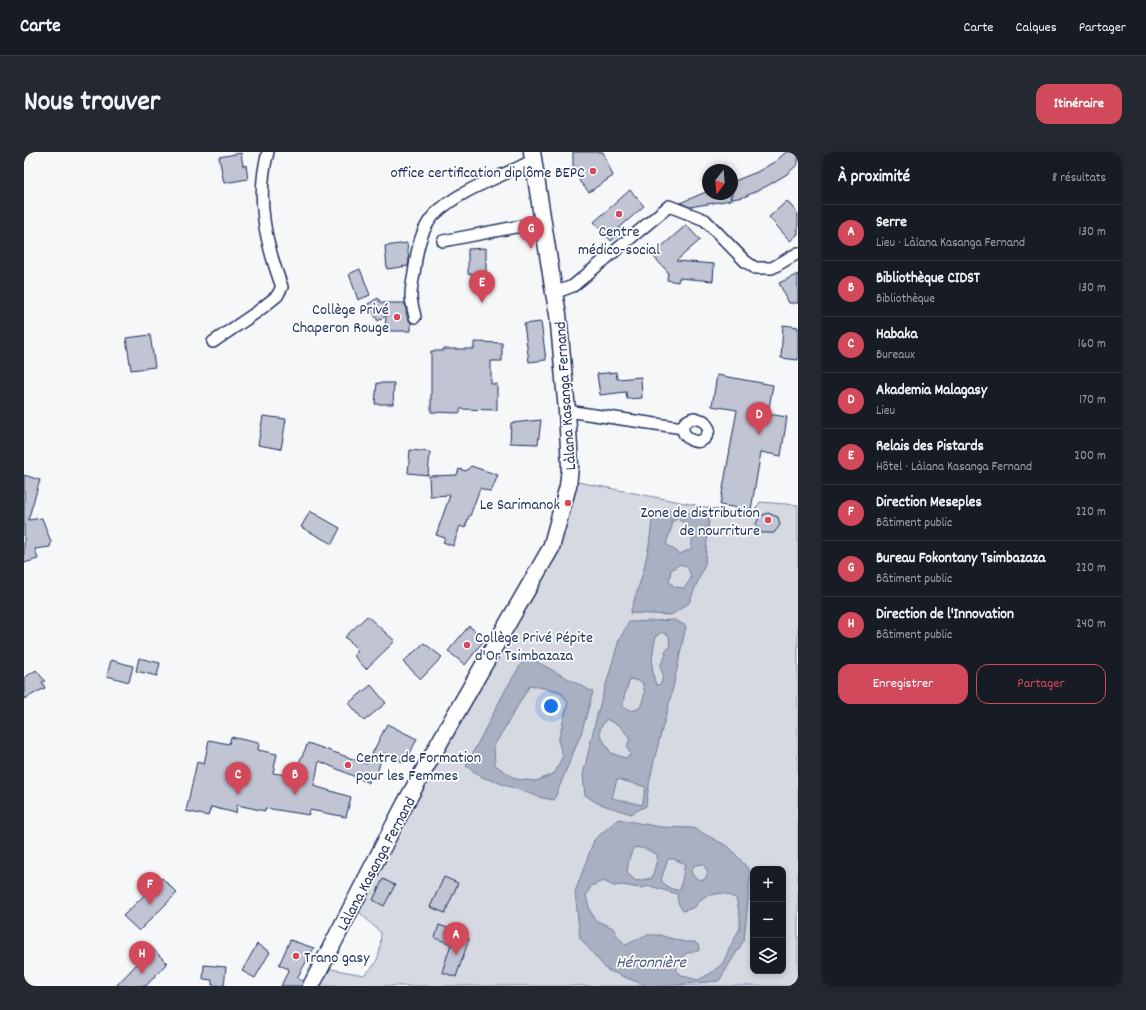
<!DOCTYPE html>
<html lang="fr">
<head>
<meta charset="utf-8">
<style>
	:root { --surface:#171b24; --page:#242831; --text:#f1f3f6; --muted:#9ea1a6; --line:#363941; --accent:#d1495b }
	body { margin:0; font-family:Dekko,sans-serif; background:var(--page); color:var(--text) }
	.controls { position:absolute; right:12px; bottom:12px; display:grid; overflow:hidden; border-radius:8px; box-shadow:0 2px 6px #0003 }
	.controls button { width:36px; height:36px; display:grid; place-items:center; padding:0; border:0; border-bottom:1px solid var(--line); background:var(--surface); color:var(--text); font:20px sans-serif }
	.compass { position:absolute; left:678px; top:12px; width:36px; height:36px; border-radius:50%; background:var(--surface); box-shadow:0 2px 6px #0003; rotate:196deg }
	.you { position:absolute; left:527px; top:554px; width:14px; height:14px; margin:-10px; border:3px solid #fff; border-radius:50%; background:#1a73e8; box-shadow:0 0 0 6px #1a73e833 }
	.badge { display:grid; place-items:center; width:26px; height:26px; border-radius:50%; background:var(--accent); color:#fff; font-size:13px; font-weight:700 }
	.pin { position:absolute; translate:-50% -33px; filter:drop-shadow(0 1px 2px #0008) }
	.pin::after { content:''; position:absolute; top:21px; width:14px; height:12px; background:inherit; clip-path:polygon(0 0,100% 0,50% 100%) }
	.list { margin:0; padding:0; list-style:none }
	h2 { display:flex; justify-content:space-between; align-items:center; height:52px; margin:0; padding:0 16px; font-size:17px }
	h2 small { font-size:13px; font-weight:400; color:var(--muted) }
	.list li { display:grid; grid-template-columns:26px 1fr auto; gap:12px; align-items:center; box-sizing:border-box; height:56px; padding:0 16px; border-top:1px solid var(--line) }
	.list b { display:block; font-size:15px; white-space:nowrap }
	.list p { margin:0; font-size:13px; white-space:nowrap; color:var(--muted) }
	.list em { font-size:13px; font-style:normal; color:var(--muted) }
	.actions { display:flex; gap:8px; padding:12px 16px }
	.actions a { flex:1; padding:9px 0; border:1px solid var(--accent); border-radius:12px; text-align:center; font-size:14px; color:var(--accent) }
	.actions .main { background:var(--accent); color:#fff }
	.icon { flex:none; width:22px; height:22px; fill:none; stroke:currentColor; stroke-width:2; stroke-linecap:round; stroke-linejoin:round }
	.map { position:relative; flex:none; width:774px; height:834px; overflow:hidden; border-radius:12px }
	header { display:flex; align-items:center; gap:24px; box-sizing:border-box; height:56px; padding:0 20px; background:var(--surface); border-bottom:1px solid var(--line) }
	header strong { font-size:19px }
	nav { display:flex; gap:22px; margin-inline-start:auto; font-size:14px }
	.intro { display:flex; align-items:center; justify-content:space-between; box-sizing:border-box; height:96px; padding:0 24px }
	h1 { margin:0; font-size:28px }
	.button { padding:10px 18px; border-radius:12px; background:var(--accent); color:#fff; font-size:14px; font-weight:700 }
	main { display:flex; gap:24px; padding:0 24px }
	aside { flex:1; background:var(--surface); border-radius:12px; box-shadow:0 2px 6px #0003 }
	.map>svg:first-child { display:block }
	.green { fill:#d6d9e2; stroke:#7884a0; fill-rule:evenodd }
	.water { fill:#a9b0c1; stroke:#707c99; fill-rule:evenodd }
	.building { fill:#c0c4d3; stroke:#1b2f5e }
	.lines { fill:none; stroke-linecap:round; stroke-linejoin:round }
	.street-casing { stroke:#1b2f5e; stroke-width:14 }
	.secondary-casing { stroke:#1b2f5e; stroke-width:19 }
	.street { stroke:#fff; stroke-width:11 }
	.secondary { stroke:#fff; stroke-width:16 }
	.poi-dot { fill:#d1495b; stroke:#fff; stroke-width:1.5 }
	.labels { text-anchor:middle; stroke-width:3.5; stroke-linejoin:round; paint-order:stroke }
	.poi-label { font-size:16px; fill:#1b2f5e; stroke:#fff; text-anchor:end }
	.street-label { font-size:16px; fill:#1b2f5e; stroke:#fff }
	.water-label { font-size:17px; font-style:italic; fill:#4d5c81; stroke:#fff }
</style>
</head>
<body>
<header>
<strong>Carte</strong>
<nav><a>Carte</a><a>Calques</a><a>Partager</a></nav>
</header>
<div class="intro"><h1>Nous trouver</h1><a class="button">Itinéraire</a></div>
<main>
<div class="map">
<svg width="774" height="834" viewBox="0 0 774 834">
	<rect width="100%" height="100%" fill="#f6f7f9"/>
	<filter id="ink" filterUnits="userSpaceOnUse"><feTurbulence type="fractalNoise" baseFrequency=".025" numOctaves="2"/><feDisplacementMap in="SourceGraphic" scale="8" xChannelSelector="R" yChannelSelector="G"/><feConvolveMatrix kernelMatrix="1 2 1 2 8 2 1 2 1" color-interpolation-filters="sRGB"/></filter>
	<g filter="url(#ink)">
		<path class="green" d="M549,329L727,364L736,350L774,353V834H291L301,816L340,823C356,811 356,800 357,781L334,759L413,608L493,469ZM729,717H759V819H729Z"/>
		<path class="water" d="M644,358L666,361L685,366L681,412L665,451L647,463L606,461L619,421L625,393L629,360ZM653,367C668,374 670,381 667,397L656,402L642,392L648,374L647,370ZM656,412L663,415C669,425 667,428 660,436L651,435L645,430L647,418Z
			M651,468L662,474C656,500 652,526 645,552C636,586 626,618 622,654L607,662L573,651L561,643L559,623L573,563L595,488L605,470ZM638,480L645,484L646,495L641,499L642,503L636,514L639,523L637,532L632,533C626,516 628,501 632,484ZM606,527L618,530L621,541L616,556L608,559L599,555L600,545ZM582,567L596,574L606,586L603,595L607,603L601,606L587,601L576,583V577ZM593,627L622,635L618,653L588,646Z
			M502,504L569,540L557,582L530,648L518,646L458,625L442,614L482,537ZM506,533L536,540L544,550L534,590L539,603L531,621L512,629L492,627L471,613L470,594Z
			M594,667L636,675L669,676L705,695L727,720L720,788L695,829L639,834H623L583,818L556,786L551,740L570,688ZM610,695L622,697L634,703L628,726L612,729L603,721L605,707ZM644,707H650L661,712L656,738C647,738 643,735 637,728ZM679,712L684,720L681,727L677,728L669,724L667,719L671,713ZM579,729L590,734L599,733L610,735L617,736L626,734L653,742L654,751L659,759L671,755L676,748L682,744L698,741L712,746L716,765V776L706,795L699,811L687,821L674,828L659,824L653,819L652,810L663,801L674,799L676,795L671,790H660L635,783H622L602,793L594,785L589,776L571,768L566,758L562,744L567,734Z"/>
		<path class="building" d="M549,0H579L589,24L565,40L556,30L549,13Z
			M762,0H774V12L763,22L743,34L720,45L708,47V30L733,20L752,9Z
			M217,1L219,14L222,13L224,27L200,31L195,5Z
			M606,38L620,54L594,77L597,81L587,89L570,70Z
			M684,39V42H706L707,48L666,55L656,51Z
			M763,49L774,62V82L766,89L745,65Z
			M662,73L676,88L652,109L690,112L689,129L655,126L654,130L643,128L644,120L628,103Z
			M383,91L385,108L384,114L363,117L361,94Z
			M462,96V122H444V97Z
			M336,117L346,143L334,148L325,122Z
			M774,122V151H765L755,131Z
			M354,146L357,151H381L383,165L387,171V179H361L362,164L354,169L344,152Z
			M517,170L522,208L505,210L500,172Z
			M759,173L774,175V208L757,206Z
			M126,183L131,215L107,218L102,186Z
			M450,190L478,191V209H467V232H473V258L436,257V261L407,260V199H419V197H450Z
			M592,220L593,227L617,225L618,246L603,247L602,240L576,243L573,222Z
			M693,223L749,233L744,262L763,265L757,304L737,300L727,358L696,353L713,258L688,254Z
			M353,231H370L369,252H351Z
			M239,264L262,267L257,297L234,293Z
			M517,268L514,292L486,291L487,271Z
			M386,298L406,300L404,323L384,321Z
			M447,314L474,323L467,340L456,336L446,364H445L441,376L436,374L429,394L419,390L421,386L412,383L426,343L406,344L405,324L433,323L435,317L442,319Z
			M0,323L16,328L4,368L18,366L27,390L26,395L11,397L14,407L0,411Z
			M286,359L316,376L308,392L277,375Z
			M744,361L754,365L756,373L750,381H738L732,372L736,364Z
			M343,464L371,489L342,517L330,504L334,498L321,485Z
			M445,474L461,487L441,513L424,499Z
			M400,491L418,505L397,527L379,510Z
			M115,506L136,511L133,524L112,519Z
			M87,508L109,514L105,530L83,524Z
			M12,518L21,529L18,530L21,536L0,547V526Z
			M347,533L362,551L340,569L325,551Z
			M363,572L393,587L381,611L359,601L351,628L346,626L345,631L295,609L290,634L327,645L322,665L286,658L285,663L241,656V659L213,653L212,661L187,655L184,664L162,659L173,610L180,612L185,588L205,592L207,585L235,591L234,598L253,602L249,621L269,624L284,591L343,612Z
			M420,725L434,731L421,761L406,755Z
			M138,726L153,741L115,779L99,764Z
			M359,727L371,733L360,754L349,748Z
			M415,773L429,778L428,781L445,787L432,825L418,820L427,792L411,786Z
			M266,788L290,796L273,826L279,829L278,834H257L265,817L255,813Z
			M233,792L246,800L231,826L218,819Z
			M128,796L143,811L122,834H92Z
			M180,813L202,815L200,834L188,833V828L179,827Z"/>
		<g class="lines">
			<defs>
				<path id="street" d="M419,89L518,70
					M530,141L549,134L645,54L681,68L721,109L731,116H748L774,101
					M391,165C390,159 387,151 387,144C387,134 390,124 391,114C393,97 398,76 410,63C437,36 477,26 509,8
					M189,190L233,160L253,144L258,135C242,92 231,46 244,0
					M543,259L659,276
					M670,266L680,269L685,277C679,307 640,274 670,266Z"/>
				<path id="secondary" d="M287,834L381,652L427,570L527,396L544,334L546,315L543,259L534,162L530,141L508,0"/>
			</defs>
			<use href="#street" class="street-casing"/>
			<use href="#secondary" class="secondary-casing"/>
			<use href="#street" class="street"/>
			<use href="#secondary" class="secondary"/>
		</g>
	</g>
	<g class="poi-dot">
		<circle cx="569" cy="19" r="4"/>
		<circle cx="595" cy="62" r="4"/>
		<circle cx="373" cy="165" r="4"/>
		<circle cx="544" cy="351" r="4"/>
		<circle cx="744" cy="368" r="4"/>
		<circle cx="443" cy="493" r="4"/>
		<circle cx="324" cy="613" r="4"/>
		<circle cx="272" cy="804" r="4"/>
	</g>
	<g class="labels">
		<g class="poi-label">
			<text x="561" y="25">office certification diplôme BEPC</text>
			<text x="595" y="84" text-anchor="middle">Centre<tspan x="595" dy="18">médico-social</tspan></text>
			<text x="365" y="162">Collège Privé<tspan x="365" dy="18">Chaperon Rouge</tspan></text>
			<text x="536" y="357">Le Sarimanok</text>
			<text x="736" y="365">Zone de distribution<tspan x="736" dy="18">de nourriture</tspan></text>
			<text x="451" y="490" text-anchor="start">Collège Privé Pépite<tspan x="451" dy="18">d'Or Tsimbazaza</tspan></text>
			<text x="332" y="610" text-anchor="start">Centre de Formation<tspan x="332" dy="18">pour les Femmes</tspan></text>
			<text x="280" y="810" text-anchor="start">Trano gasy</text>
		</g>
		<g class="street-label">
			<text transform="translate(540 244) rotate(-94)" y="6">Làlana Kasanga Fernand</text>
			<text transform="translate(351 711) rotate(-62)" y="6">Làlana Kasanga Fernand</text>
		</g>
		<g class="water-label">
			<text x="627" y="815">Héronnière</text>
		</g>
	</g>
</svg>
<div class="controls">
<button>+</button>
<button>−</button>
<button><svg class="icon" aria-label="layers" viewBox="0 0 24 24"><path d="M12 4l9 5-9 5-9-5zM3 14l9 5 9-5"/></svg></button>
</div>
<svg class="compass" viewBox="-18 -18 36 36"><path d="M0-13l5 13h-10z" fill="#e53935"/><path d="M0 13l5-13h-10z" fill="#9ea1a6"/></svg>
<div class="you"></div>
<div class="pin badge" style="left:432px;top:803px">A</div>
<div class="pin badge" style="left:271px;top:643px">B</div>
<div class="pin badge" style="left:214px;top:643px">C</div>
<div class="pin badge" style="left:735px;top:283px">D</div>
<div class="pin badge" style="left:458px;top:151px">E</div>
<div class="pin badge" style="left:126px;top:753px">F</div>
<div class="pin badge" style="left:507px;top:97px">G</div>
<div class="pin badge" style="left:118px;top:822px">H</div>
</div>
<aside>
<h2>À proximité<small>8 résultats</small></h2>
<ul class="list">
<li><span class="badge">A</span><div><b>Serre</b><p>Lieu · Làlana Kasanga Fernand</p></div><em>130 m</em></li>
<li><span class="badge">B</span><div><b>Bibliothèque CIDST</b><p>Bibliothèque</p></div><em>130 m</em></li>
<li><span class="badge">C</span><div><b>Habaka</b><p>Bureaux</p></div><em>160 m</em></li>
<li><span class="badge">D</span><div><b>Akademia Malagasy</b><p>Lieu</p></div><em>170 m</em></li>
<li><span class="badge">E</span><div><b>Relais des Pistards</b><p>Hôtel · Làlana Kasanga Fernand</p></div><em>200 m</em></li>
<li><span class="badge">F</span><div><b>Direction Meseples</b><p>Bâtiment public</p></div><em>220 m</em></li>
<li><span class="badge">G</span><div><b>Bureau Fokontany Tsimbazaza</b><p>Bâtiment public</p></div><em>220 m</em></li>
<li><span class="badge">H</span><div><b>Direction de l'Innovation</b><p>Bâtiment public</p></div><em>240 m</em></li>
</ul>
<div class="actions"><a class="main">Enregistrer</a><a>Partager</a></div>
</aside>
</main>
</body>
</html>
